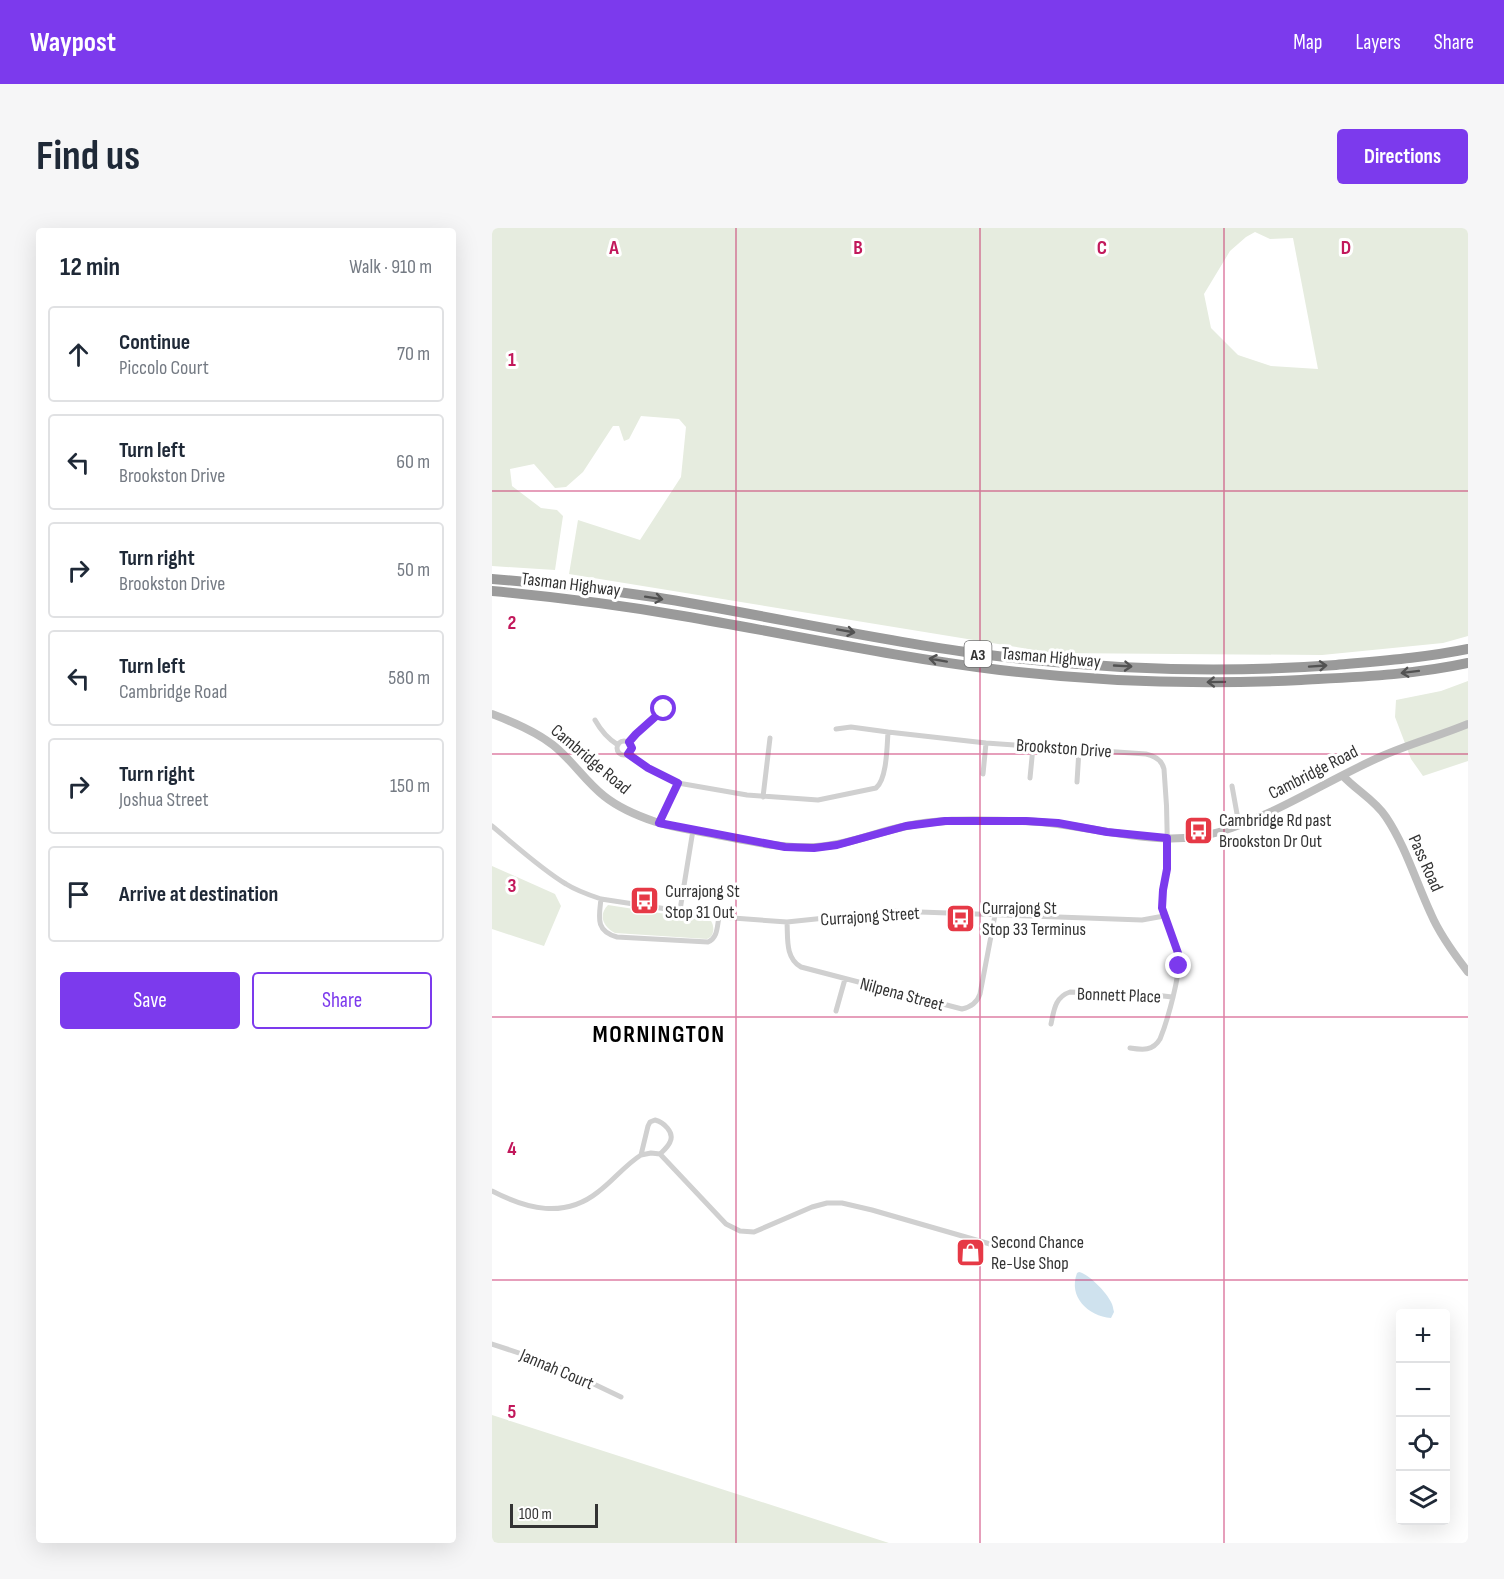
<!DOCTYPE html>
<html lang="en">
<head>
<meta charset="utf-8">
<style>
	:root { --surface:#fff; --page:#f6f6f7; --text:#1f2937; --muted:#747a83; --line:#e0e1e3; --accent:#7c3aed }
	body { margin:0; font-family:"Sofia Sans Condensed",sans-serif; background:var(--page); color:var(--text) }
	.controls { position:absolute; right:18px; bottom:18px; display:grid; overflow:hidden; border-radius:6px; box-shadow:0 6px 24px #0002 }
	.controls button { width:54px; height:54px; display:grid; place-items:center; padding:0; border:0; border-bottom:2px solid var(--line); background:var(--surface); color:var(--text); font:30px sans-serif }
	.scale { position:absolute; left:18px; bottom:15px; width:88px; box-sizing:border-box; padding-left:6px; border:3px solid #333; border-top:0; font-size:16px; line-height:21px; white-space:nowrap; color:#333; -webkit-text-stroke:4px #fff; paint-order:stroke }
	.stop { position:absolute; width:18px; height:18px; margin:-14px; border:4px solid #7c3aed; border-radius:50%; background:#fff }
	.stop.end { background:#7c3aed; border-color:#fff; box-shadow:0 2px 6px #0008 }
	.list { margin:0; padding:0; list-style:none }
	h2 { display:flex; justify-content:space-between; align-items:center; height:78px; margin:0; padding:0 24px; font-size:26px }
	h2 small { font-size:20px; font-weight:400; color:var(--muted) }
	.list li { display:grid; grid-template-columns:39px 1fr auto; gap:18px; align-items:center; box-sizing:border-box; height:96px; margin:0 12px 12px; padding:0 12px; border:2px solid var(--line); border-radius:6px }
	.list b { display:block; font-size:22px; white-space:nowrap }
	.list p { margin:0; font-size:20px; white-space:nowrap; color:var(--muted) }
	.list em { font-size:20px; font-style:normal; color:var(--muted) }
	.actions { display:flex; gap:12px; padding:18px 24px }
	.actions a { flex:1; padding:14px 0; border:2px solid var(--accent); border-radius:6px; text-align:center; font-size:21px; color:var(--accent) }
	.actions .main { background:var(--accent); color:#fff }
	.icon { flex:none; width:33px; height:33px; fill:none; stroke:currentColor; stroke-width:2; stroke-linecap:round; stroke-linejoin:round }
	.map { position:relative; flex:none; width:976px; height:1315px; overflow:hidden; border-radius:6px }
	header { display:flex; align-items:center; gap:36px; box-sizing:border-box; height:84px; padding:0 30px; background:var(--accent); color:#fff }
	header strong { font-size:28px }
	nav { display:flex; gap:33px; margin-inline-start:auto; font-size:21px }
	.intro { display:flex; align-items:center; justify-content:space-between; box-sizing:border-box; height:144px; padding:0 36px }
	h1 { margin:0; font-size:42px }
	.button { padding:15px 27px; border-radius:6px; background:var(--accent); color:#fff; font-size:21px; font-weight:700 }
	main { display:flex; gap:36px; padding:0 36px }
	aside { flex:1; background:var(--surface); border-radius:6px; box-shadow:0 6px 24px #0002 }
	.map>svg:first-child { display:block }
	.green { fill:#e6ecdf; fill-rule:evenodd }
	.water { fill:#cfe2ee }
	.lines { fill:none; stroke-linecap:round; stroke-linejoin:round }
	.street { stroke:#d0d0d0; stroke-width:5 }
	.secondary { stroke:#bdbdbd; stroke-width:8 }
	.highway { stroke:#9a9a9a; stroke-width:10 }
	.oneway { stroke:#525252 }
	.route { stroke:#7c3aed; stroke-width:8 }
	.grid { fill:none; stroke:#c2185b; stroke-width:1.5; stroke-opacity:0.55 }
	.labels { text-anchor:middle; stroke-width:6; stroke-linejoin:round; paint-order:stroke }
	.shield { fill:#fff; stroke:#707070; stroke-width:1.5 }
	.shield-label { font-size:16px; font-weight:bold; fill:#333 }
	.street-label { font-size:18px; fill:#333; stroke:#fff }
	.poi-label { font-size:18px; fill:#333; stroke:#fff; text-anchor:start }
	.district-label { font-size:24px; font-weight:bold; letter-spacing:1.5px; fill:#000; stroke:#fff }
	.grid-label { font-size:20px; text-anchor:middle; font-weight:bold; fill:#c2185b; stroke:#fff; stroke-width:6; stroke-linejoin:round; paint-order:stroke }
</style>
</head>
<body>
<header>
<strong>Waypost</strong>
<nav><a>Map</a><a>Layers</a><a>Share</a></nav>
</header>
<div class="intro"><h1>Find us</h1><a class="button">Directions</a></div>
<main>
<aside>
<h2>12 min<small>Walk · 910 m</small></h2>
<ul class="list">
<li><svg class="icon" aria-label="ahead" viewBox="0 0 24 24"><path d="M12 20V5M6 11l6-6 6 6"/></svg><div><b>Continue</b><p>Piccolo Court</p></div><em>70 m</em></li>
<li><svg class="icon" aria-label="left" viewBox="0 0 24 24"><path d="M17 20v-9H6M10 6l-5 5 5 5"/></svg><div><b>Turn left</b><p>Brookston Drive</p></div><em>60 m</em></li>
<li><svg class="icon" aria-label="right" viewBox="0 0 24 24"><path d="M7 20v-9h11M14 6l5 5-5 5"/></svg><div><b>Turn right</b><p>Brookston Drive</p></div><em>50 m</em></li>
<li><svg class="icon" aria-label="left" viewBox="0 0 24 24"><path d="M17 20v-9H6M10 6l-5 5 5 5"/></svg><div><b>Turn left</b><p>Cambridge Road</p></div><em>580 m</em></li>
<li><svg class="icon" aria-label="right" viewBox="0 0 24 24"><path d="M7 20v-9h11M14 6l5 5-5 5"/></svg><div><b>Turn right</b><p>Joshua Street</p></div><em>150 m</em></li>
<li><svg class="icon" aria-label="arrive" viewBox="0 0 24 24"><path d="M6 21V4h12l-3 4 3 4H6"/></svg><div><b>Arrive at destination</b></div></li>
</ul>
<div class="actions"><a class="main">Save</a><a>Share</a></div>
</aside>
<div class="map">
<svg width="976" height="1315" viewBox="0 0 976 1315">
	<rect width="100%" height="100%" fill="#fff"/>
	<path class="green" d="M0,0H976V408L951,415L830,427L561,425L77,346L86,292L148,312L189,249L194,199L187,191L149,188L137,211L132,213L127,198H121L91,244L74,259L63,260L42,236L18,241L20,258L49,280L65,282L71,288L63,342L0,338ZM763,4L778,11L801,10L826,141L779,138L746,127L719,100L712,66L738,23L754,9Z
		M976,453V533L931,548L919,531L903,489L904,472L949,463Z
		M0,638L63,666L69,678L52,718L0,701Z
		M116,677L219,693C223,699 222,709 215,711L123,705C111,699 106,687 116,677Z
		M0,1187L397,1315H0Z"/>
	<path class="water" d="M587,1044C597,1046 615,1065 619,1074C621,1077 621,1081 622,1084L619,1090C596,1088 576,1069 585,1045Z"/>
	<g class="lines">
		<path class="street" d="M103,492C108,501 116,511 126,517
			M396,504L494,515L654,526C663,528 670,532 672,541C675,574 676,605 675,638C675,651 669,665 670,679C672,695 682,710 686,727C690,743 675,794 668,811C661,823 651,822 638,820
			M125 520a7 7 0 1 1 14 0a7 7 0 1 1-14 0Z
			M137,515L143,506L172,481L176,471
			M136,526L156,540L186,555L255,567L326,572L384,560C395,551 395,518 396,504L359,499L344,501
			M491,546L494,515
			M538,550L541,519
			M585,554L587,522
			M740,558L747,597
			M271,569L278,510
			M167,595L186,555
			M0,598C23,617 49,641 74,656C85,663 97,667 109,671L227,689L295,694L400,683L650,692L672,688
			M109,671C107,689 103,703 125,709L216,714C226,710 225,698 227,689
			M188,682L201,602
			M295,694C296,710 293,730 309,739L470,781C479,779 485,775 488,766L503,687
			M344,783L353,751
			M559,796C562,782 563,769 578,764L663,767L680,769
			M168,926L234,996L248,1003L262,1004L320,979L335,975H350L380,982L498,1016
			M149,927L156,898L158,894L163,892C171,894 183,904 178,914C176,919 171,923 168,926
			M0,963C35,981 72,991 106,964C121,953 133,937 149,927L159,925L168,926
			M0,1116L60,1136L129,1169"/>
		<path class="secondary" d="M0,486C21,494 43,503 61,517C80,532 93,553 112,568C127,580 146,588 164,594C183,600 205,603 225,607C257,613 291,621 324,619C356,617 384,604 415,598C452,590 492,593 530,593C594,594 664,623 727,604C784,587 834,553 888,529C917,516 947,508 976,496
			M851,548C865,563 883,572 894,589C914,619 924,654 939,686C948,707 962,726 976,744"/>
		<path class="highway" d="M0,351C54,355 108,361 162,369C266,386 369,409 474,424C596,441 721,446 844,437C888,433 932,430 976,421
			M0,363C64,369 128,377 191,388C297,406 402,429 508,442C608,454 709,457 809,452C864,449 922,447 976,435"/>
	</g>
	<defs><path id="oneway-shaft" d="M-6 0H5M1.5-3L5.5 0L1.5 3" fill="none" stroke-width="1.6" stroke-linecap="round" stroke-linejoin="round" transform="scale(1.5)"/></defs>
	<g class="oneway">
		<use href="#oneway-shaft" transform="translate(162 370) rotate(9)"/>
		<use href="#oneway-shaft" transform="translate(354 403) rotate(10)"/>
		<use href="#oneway-shaft" transform="translate(446 432) rotate(-170)"/>
		<use href="#oneway-shaft" transform="translate(631 438) rotate(3)"/>
		<use href="#oneway-shaft" transform="translate(826 438) rotate(-4)"/>
		<use href="#oneway-shaft" transform="translate(918 444) rotate(173)"/>
		<use href="#oneway-shaft" transform="translate(724 454) rotate(179)"/>
	</g>
	<g class="lines">
		<path class="route" d="M172,481L144,506L137,514L140,520L136,526L156,540L186,555L167,595L293,619L322,620L345,617L414,598L453,593H534L566,595L615,604L675,610V641L671,662L670,680L686,725L687,738"/>
	</g>
	<path class="grid" d="M244,0V1315M488,0V1315M732,0V1315M0,263H976M0,526H976M0,789H976M0,1052H976"/>
	<defs>
		<symbol id="bus-square" viewBox="-11 -11 22 22"><rect x="-9" y="-9" width="18" height="18" rx="4" fill="#e63946" stroke="#fff"/><path d="M-5-6H5V4H4V6H2V4H-2V6H-4V4H-5ZM-3.5-4V0h7V-4ZM-3.5 1.2v1.5H-2V1.2ZM2 1.2v1.5H3.5V1.2Z" fill="#fff"/></symbol>
		<symbol id="shop-square" viewBox="-11 -11 22 22"><rect x="-9" y="-9" width="18" height="18" rx="4" fill="#e63946" stroke="#fff"/><path d="M-5-2.5h2.3a2.7 3.5 0 0 1 5.4 0H5L5.5 6h-11ZM-1.5-2.5h3a1.5 2.3 0 0 0-3 0Z" fill="#fff"/></symbol>
	</defs>
	<g fill-rule="evenodd">
		<use href="#bus-square" x="690" y="586" width="33" height="33"/>
		<use href="#bus-square" x="136" y="656" width="33" height="33"/>
		<use href="#bus-square" x="452" y="674" width="33" height="33"/>
		<use href="#shop-square" x="462" y="1008" width="33" height="33"/>
	</g>
	<g class="labels">
		<rect class="shield" x="472.5" y="413" width="27" height="26" rx="4.5"/>
		<g class="shield-label">
			<text x="486" y="432">A3</text>
		</g>
		<g class="street-label">
			<text transform="translate(79 356) rotate(7)" y="6">Tasman Highway</text>
			<text transform="translate(559 429) rotate(5)" y="6">Tasman Highway</text>
			<text transform="translate(572 520) rotate(4)" y="6">Brookston Drive</text>
			<text transform="translate(99 531) rotate(40)" y="6">Cambridge Road</text>
			<text transform="translate(821 544) rotate(-27)" y="6">Cambridge Road</text>
			<text transform="translate(934 635) rotate(66)" y="6">Pass Road</text>
			<text transform="translate(378 688) rotate(-4)" y="6">Currajong Street</text>
			<text transform="translate(410 766) rotate(15)" y="6">Nilpena Street</text>
			<text transform="translate(627 767) rotate(2)" y="6">Bonnett Place</text>
			<text transform="translate(65 1141) rotate(23)" y="6">Jannah Court</text>
		</g>
		<g class="poi-label">
			<text x="727" y="598">Cambridge Rd past<tspan x="727" dy="21">Brookston Dr Out</tspan></text>
			<text x="173" y="669">Currajong St<tspan x="173" dy="21">Stop 31 Out</tspan></text>
			<text x="490" y="686">Currajong St<tspan x="490" dy="21">Stop 33 Terminus</tspan></text>
			<text x="499" y="1020">Second Chance<tspan x="499" dy="21">Re-Use Shop</tspan></text>
		</g>
		<g class="district-label">
			<text x="167" y="814">MORNINGTON</text>
		</g>
	</g>
	<g class="grid-label">
		<text x="122" y="26">A</text>
		<text x="366" y="26">B</text>
		<text x="610" y="26">C</text>
		<text x="854" y="26">D</text>
		<text x="20" y="138">1</text>
		<text x="20" y="401">2</text>
		<text x="20" y="664">3</text>
		<text x="20" y="927">4</text>
		<text x="20" y="1190">5</text>
	</g>
</svg>
<div class="controls">
<button>+</button>
<button>−</button>
<button><svg class="icon" aria-label="locate" viewBox="0 0 24 24"><circle cx="12" cy="12" r="6"/><path d="M12 2v4M12 18v4M2 12h4M18 12h4"/></svg></button>
<button><svg class="icon" aria-label="layers" viewBox="0 0 24 24"><path d="M12 4l9 5-9 5-9-5zM3 14l9 5 9-5"/></svg></button>
</div>
<div class="scale">100 m</div>
<div class="stop" style="left:172px;top:481px"></div>
<div class="stop end" style="left:687px;top:738px"></div>
</div>
</main>
</body>
</html>
